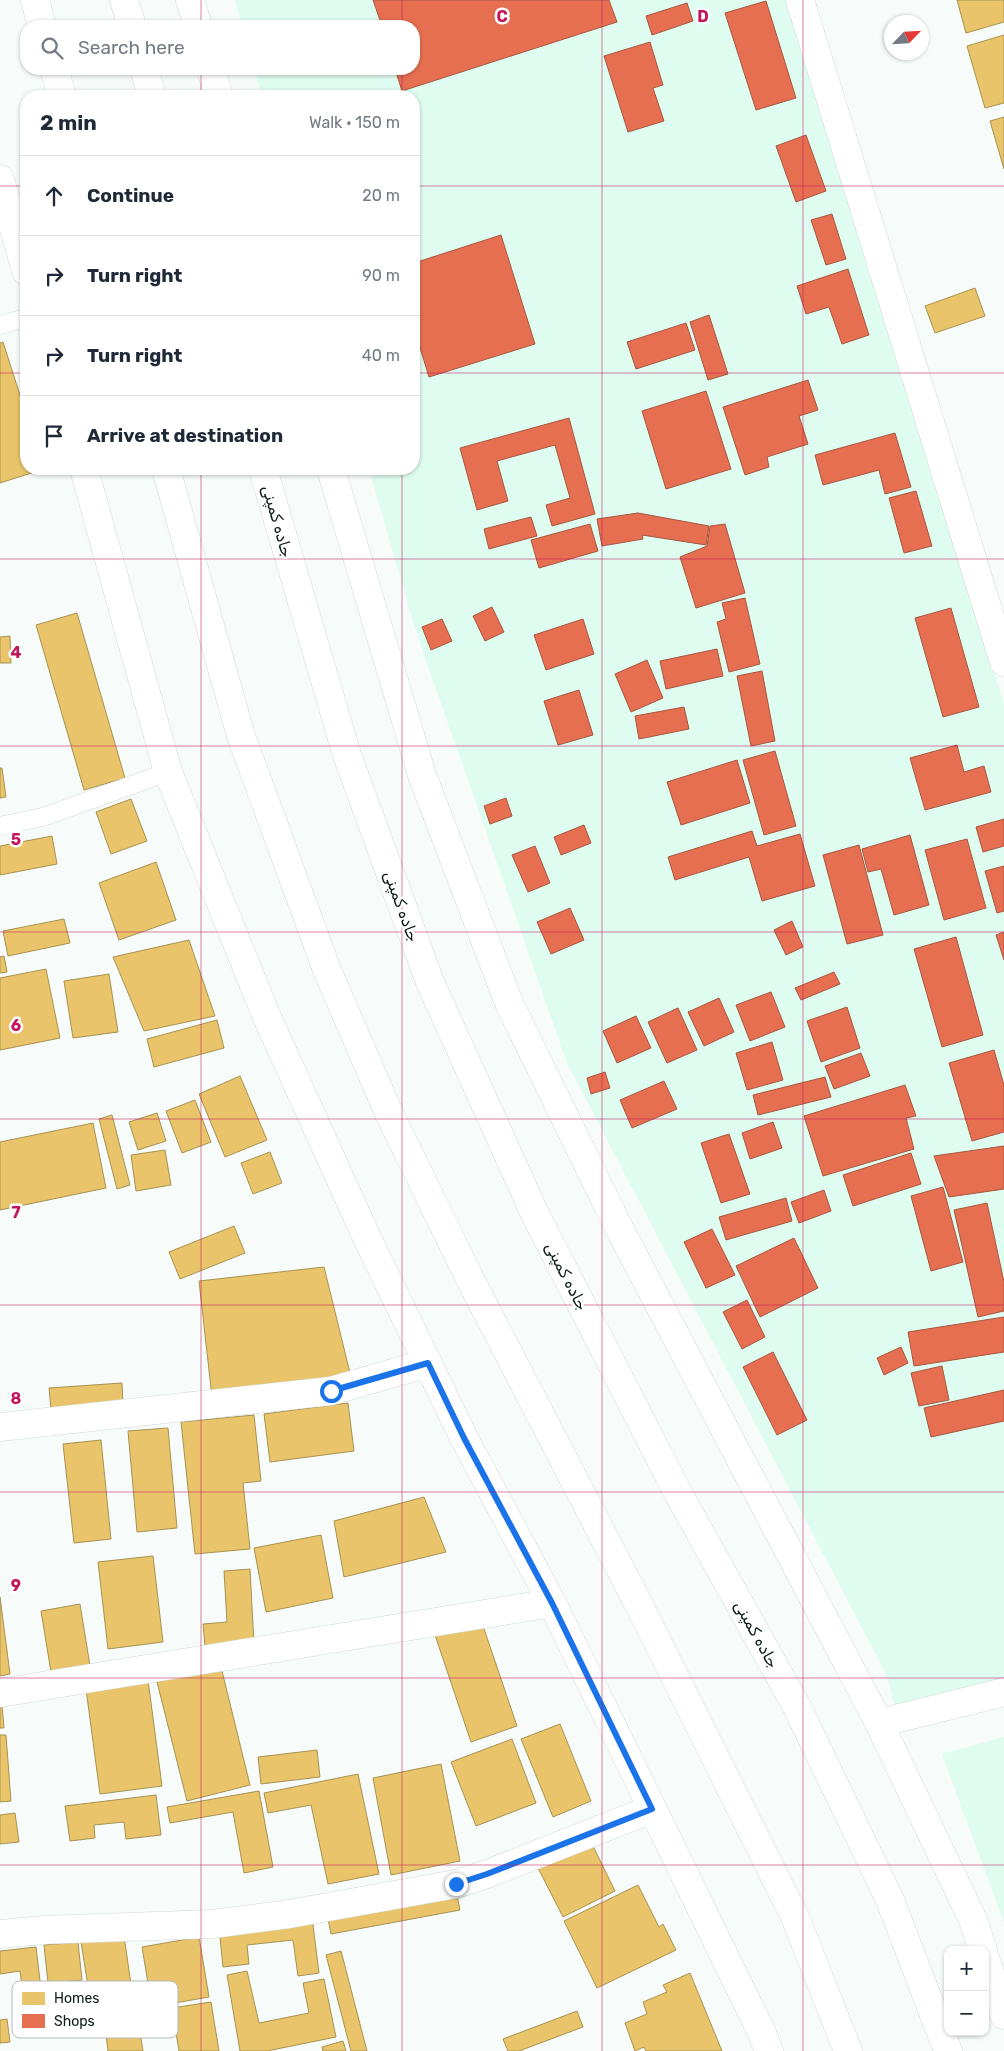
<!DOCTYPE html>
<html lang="en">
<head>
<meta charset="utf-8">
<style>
	:root { --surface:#fff; --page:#f6f6f7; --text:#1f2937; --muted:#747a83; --line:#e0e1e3 }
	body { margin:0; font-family:Rubik,"Noto Naskh Arabic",sans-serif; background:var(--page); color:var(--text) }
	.controls { position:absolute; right:15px; bottom:15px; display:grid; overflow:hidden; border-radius:10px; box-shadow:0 1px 4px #0004 }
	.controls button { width:45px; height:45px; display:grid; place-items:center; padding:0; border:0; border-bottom:1px solid var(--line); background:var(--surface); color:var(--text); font:25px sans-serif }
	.compass { position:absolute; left:884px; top:15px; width:45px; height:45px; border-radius:50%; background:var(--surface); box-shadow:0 1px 4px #0004; rotate:65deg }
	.stop { position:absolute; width:15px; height:15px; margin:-11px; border:4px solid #1a73e8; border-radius:50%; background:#fff }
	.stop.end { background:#1a73e8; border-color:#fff; box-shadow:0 1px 5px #0008 }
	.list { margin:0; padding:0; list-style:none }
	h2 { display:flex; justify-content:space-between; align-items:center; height:65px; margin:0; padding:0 20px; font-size:21px }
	h2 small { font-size:16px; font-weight:400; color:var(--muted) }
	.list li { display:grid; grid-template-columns:32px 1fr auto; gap:15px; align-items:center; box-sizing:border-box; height:80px; padding:0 20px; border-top:1px solid var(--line) }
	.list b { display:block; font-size:19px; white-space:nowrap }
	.list em { font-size:16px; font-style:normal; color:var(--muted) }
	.icon { flex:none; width:28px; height:28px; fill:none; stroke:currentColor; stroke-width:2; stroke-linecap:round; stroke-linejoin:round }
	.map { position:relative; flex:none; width:1004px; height:2051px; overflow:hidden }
	.search { position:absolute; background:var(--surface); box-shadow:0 1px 4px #0004; left:20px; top:20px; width:400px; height:55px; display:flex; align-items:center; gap:12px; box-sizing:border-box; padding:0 18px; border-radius:20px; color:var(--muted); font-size:19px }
	.panel { position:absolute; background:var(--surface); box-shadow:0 1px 4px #0004; left:20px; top:90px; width:400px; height:385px; border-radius:20px }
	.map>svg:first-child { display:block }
	.built { fill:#dffcf1 }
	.homes { fill:#e9c46a; stroke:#a79251 }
	.shops { fill:#e76f51; stroke:#a6563f }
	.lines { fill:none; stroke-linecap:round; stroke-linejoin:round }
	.lane-casing { stroke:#d0d9d6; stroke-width:19 }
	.street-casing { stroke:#d0d9d6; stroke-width:29 }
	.secondary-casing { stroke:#d0d9d6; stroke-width:29 }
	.highway-casing { stroke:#d0d9d6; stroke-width:29 }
	.lane { stroke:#fefffe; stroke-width:18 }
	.street { stroke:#fefffe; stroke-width:28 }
	.secondary { stroke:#fefffe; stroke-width:28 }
	.highway { stroke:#fefffe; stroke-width:28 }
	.route { stroke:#1a73e8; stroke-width:6 }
	.grid { fill:none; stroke:#c2185b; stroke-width:1; stroke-opacity:0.55 }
	.labels { text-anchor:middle; stroke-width:5; stroke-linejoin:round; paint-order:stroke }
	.street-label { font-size:16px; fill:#0d1c16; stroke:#fff }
	.key { fill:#fff; stroke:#b6bbb9; stroke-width:1 }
	.key-label { font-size:14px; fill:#0d1c16 }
	.grid-label { font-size:16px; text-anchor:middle; font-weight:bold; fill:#c2185b; stroke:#fff; stroke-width:5; stroke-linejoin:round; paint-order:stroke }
</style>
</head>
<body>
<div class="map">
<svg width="1004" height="2051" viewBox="0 0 1004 2051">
	<rect width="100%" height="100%" fill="#f7fcfa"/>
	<path class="built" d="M235,0H790L1004,704V1688L897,1716L887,1676L567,1063L415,629L369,469H414V96H262L254,69H414V26H242Z
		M1004,1737V1923L942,1754Z"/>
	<path class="homes" d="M957,0H1004V22L966,33Z
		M1004,35V103L985,108L967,46Z
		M1004,117V169L990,121Z
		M975,288L985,316L935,333L925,306Z
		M3,342L26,414V469H44L0,483V343Z
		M77,613L125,778L84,790L36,625Z
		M10,636L11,663H0V637Z
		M0,768H2L6,797L0,798Z
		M131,799L147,841L111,854L96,812Z
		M52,836L57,864L0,875V846Z
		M156,862L176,920L119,940L99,883Z
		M64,919L70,943L8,956L3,931Z
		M189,940L215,1016L144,1031L113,957Z
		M4,956L7,972L0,973V957Z
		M46,969L60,1038L0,1050V978Z
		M109,974L118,1032L73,1038L64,981Z
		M217,1020L224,1048L154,1067L147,1039Z
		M240,1076L267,1140L225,1157L199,1094Z
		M195,1100L211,1142L182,1153L166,1111Z
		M157,1113L166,1141L138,1150L129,1122Z
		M112,1115L130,1185L117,1189L99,1119Z
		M93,1123L106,1188L0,1210V1142Z
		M165,1150L171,1185L136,1191L131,1155Z
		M270,1152L282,1183L253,1194L241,1163Z
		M234,1226L245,1253L180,1279L169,1252Z
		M324,1267L352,1381L212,1397L199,1281Z
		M122,1383L123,1405L51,1410L49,1388Z
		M348,1403L354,1451L270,1462L264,1414Z
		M254,1415L261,1481L243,1483L250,1549L195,1554L181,1422Z
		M168,1428L177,1528L137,1532L128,1431Z
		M101,1440L111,1539L74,1543L63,1444Z
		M424,1497L446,1552L344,1577L334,1521Z
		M321,1535L333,1598L266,1612L254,1548Z
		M153,1556L163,1642L108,1649L98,1562Z
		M250,1569L254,1644L205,1646L203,1624L227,1622L224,1571Z
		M0,1597L10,1674L0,1676Z
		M80,1604L90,1666L51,1672L41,1611Z
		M481,1620L517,1726L471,1742L435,1635Z
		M221,1667L250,1785L187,1801L157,1682Z
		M148,1680L162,1786L100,1794L86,1689Z
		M0,1705H2L4,1728H0Z
		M560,1724L591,1801L553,1817L521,1739Z
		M0,1735H6L11,1801L0,1802Z
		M512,1739L536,1803L476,1826L451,1762Z
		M317,1750L320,1777L261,1784L258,1757Z
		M441,1764L460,1861L391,1875L373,1778Z
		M358,1774L379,1874L328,1884L311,1805L268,1813L264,1793Z
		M259,1791L273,1867L244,1873L233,1812L170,1823L167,1807Z
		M156,1795L161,1835L126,1839L124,1822L94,1825L95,1838L70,1841L65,1806Z
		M15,1813L19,1842L0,1844V1815Z
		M591,1842L615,1891L563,1917L538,1868Z
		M638,1885L659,1927L663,1924L676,1950L597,1988L564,1921Z
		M456,1890L460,1910L331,1934L327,1914Z
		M312,1917L319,1973L298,1976L293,1940L247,1945L249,1964L223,1967L219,1928Z
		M124,1936L134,2005L92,2011L81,1942Z
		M199,1937L209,1997L152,2007L142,1947Z
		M78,1942L82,1980L48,1983L44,1945Z
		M36,1947L43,2006L25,2009L20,1971L0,1974V1951Z
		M341,1951L367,2051H351L326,1955Z
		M247,1971L259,2023L309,2013L303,1983L324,1979L336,2037L267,2051H240L227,1975Z
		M690,1973L722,2051H646L644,2047L635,2051L625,2023L647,2014L643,2002L667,1992L663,1985Z
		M211,2002L219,2051H179L172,2008Z
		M577,2011L583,2027L519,2051H508L503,2039Z
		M137,2013L143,2051H108L104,2018Z
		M7,2019L10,2042L0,2043V2020Z
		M343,2041L346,2051H323L322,2047Z"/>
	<path class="shops" d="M373,0H609L617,22L402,91L395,69H414V26H382Z
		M766,1L796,98L756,110L725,13Z
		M687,3L693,21L652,35L646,16Z
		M650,42L663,85L653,88L664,121L628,132L604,56Z
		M806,135L826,191L796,202L776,146Z
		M832,214L846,259L826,265L811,220Z
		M501,235L535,344L429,377L414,328V263Z
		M848,269L869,335L842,344L829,307L806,314L797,286Z
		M709,315L728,374L708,380L690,322Z
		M686,323L695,350L636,369L627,342Z
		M808,380L818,410L799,416L808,444L767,457L769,467L745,475L723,407Z
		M706,391L731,469L666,489L642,411Z
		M569,418L595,514L552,526L546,505L570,498L555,445L497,461L508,501L477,510L460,448Z
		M895,433L911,487L885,494L879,470L823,485L815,455Z
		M916,491L932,546L904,553L889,498Z
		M638,513L709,526L706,545L642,535L643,539L602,546L597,519Z
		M531,517L537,536L489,549L484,529Z
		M590,524L598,551L539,568L531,540Z
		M725,524L745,593L696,608L680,557L707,546L710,526Z
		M745,598L760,664L729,672L717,622L726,619L722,603Z
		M492,607L504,632L485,641L473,616Z
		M951,608L979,707L943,717L915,618Z
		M442,619L452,641L431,650L422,627Z
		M583,619L594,654L546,670L534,635Z
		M717,649L723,676L666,689L660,661Z
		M647,660L663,698L631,712L615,674Z
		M762,671L775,741L751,746L737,676Z
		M579,690L593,735L558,745L544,701Z
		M684,707L689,729L639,739L635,716Z
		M957,745L964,772L984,766L991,792L925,810L910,758Z
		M775,751L796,826L764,835L743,760Z
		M737,760L750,803L681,825L667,782Z
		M506,798L512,816L490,824L484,806Z
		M1004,819V846L983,852L976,827Z
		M584,825L591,843L561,855L554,837Z
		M752,831L757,846L800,834L815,886L762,901L749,857L675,880L668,857Z
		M910,835L929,905L894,915L881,869L868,872L862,849Z
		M967,839L986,908L944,920L925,850Z
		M859,845L883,935L847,944L823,855Z
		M535,846L550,883L528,892L512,855Z
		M1004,866V911L997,913L985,871Z
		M570,908L584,940L551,954L537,922Z
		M792,921L803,947L786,955L774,930Z
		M1004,932V960L996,935Z
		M956,937L983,1035L942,1047L914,949Z
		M834,972L840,984L801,1000L795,988Z
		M771,992L785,1027L750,1041L736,1005Z
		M719,998L734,1032L704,1046L688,1012Z
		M847,1007L860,1048L821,1062L807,1021Z
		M678,1008L697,1050L667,1063L648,1022Z
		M636,1016L651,1048L617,1063L603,1031Z
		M772,1042L783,1080L747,1090L736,1053Z
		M994,1050L1004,1085V1132L972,1141L949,1063Z
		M861,1053L870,1076L834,1089L825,1066Z
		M605,1072L610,1088L591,1094L587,1078Z
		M825,1077L831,1097L758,1115L753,1095Z
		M664,1081L677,1109L632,1128L620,1100Z
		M905,1085L916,1116L906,1118L914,1149L823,1176L804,1116Z
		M773,1122L782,1148L750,1159L742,1133Z
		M729,1134L750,1194L721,1203L701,1143Z
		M1004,1146V1189L949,1197L934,1156Z
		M911,1153L921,1184L853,1206L843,1175Z
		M943,1187L963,1262L931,1271L911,1196Z
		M824,1190L831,1211L799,1223L791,1202Z
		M786,1198L792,1221L726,1240L719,1217Z
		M987,1203L1004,1282V1311L978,1317L954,1210Z
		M712,1229L735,1275L706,1288L684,1242Z
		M794,1238L818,1288L760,1317L736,1266Z
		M747,1300L765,1337L742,1349L723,1312Z
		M1004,1317V1352L914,1366L908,1332Z
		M901,1347L908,1363L884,1375L877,1358Z
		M773,1352L807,1420L777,1435L743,1367Z
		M942,1366L949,1400L919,1406L911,1373Z
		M1004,1390V1421L931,1437L924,1408Z"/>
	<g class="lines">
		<defs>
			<path id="lane" d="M0,325L26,318
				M0,826L43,817L168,772"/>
			<path id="street" d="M800,0L1004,662
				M0,1427L331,1391L428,1363
				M0,1693L552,1603
				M879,1723L1004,1692
				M0,1934L43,1930L213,1924L289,1914L456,1884L487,1874L652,1809"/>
			<path id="secondary" d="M190,0L198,26
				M211,69L219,96
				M0,179L26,271
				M84,469L168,772L266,1015L368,1240L464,1438L552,1603L761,2031L769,2051
				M331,469L422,775L509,1003L618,1226L879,1723L973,1920L983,1950
				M985,1958L1004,2015"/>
			<path id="highway" d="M35,0L42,26
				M124,0L132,26
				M54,69L62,96
				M144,69L152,96
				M166,469L241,736L327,970L389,1113L469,1277L637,1601L795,1917L848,2051
				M263,469L347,755L430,982L535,1214L677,1491L797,1707L890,1900L948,2051"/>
		</defs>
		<use href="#lane" class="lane-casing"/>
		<use href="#street" class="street-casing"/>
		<use href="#secondary" class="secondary-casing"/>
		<use href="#highway" class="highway-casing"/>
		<use href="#lane" class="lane"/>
		<use href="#street" class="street"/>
		<use href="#secondary" class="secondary"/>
		<use href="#highway" class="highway"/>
	</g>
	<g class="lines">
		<path class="route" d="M331,1391L428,1363L464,1438L552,1603L652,1809L487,1874L456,1884"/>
	</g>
	<path class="grid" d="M201,0V26M402,0V26M602,0V2051M803,0V2051M201,69V96M402,69V96M0,186H26M414,186H1004M0,373H26M414,373H1004M201,469V2051M402,469V2051M0,559H1004M0,746H1004M0,932H1004M0,1119H1004M0,1305H1004M0,1492H1004M0,1678H1004M0,1865H1004"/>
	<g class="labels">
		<g class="street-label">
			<text transform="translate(278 521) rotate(74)" y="6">جاده کمپنی</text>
			<text transform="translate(402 906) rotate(70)" y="6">جاده کمپنی</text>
			<text transform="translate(567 1276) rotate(63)" y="6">جاده کمپنی</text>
			<text transform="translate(757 1634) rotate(61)" y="6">جاده کمپنی</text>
		</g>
	</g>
	<rect x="12" y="1981" width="166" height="57" rx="8" class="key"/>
	<rect x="22" y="1992" width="23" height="13" fill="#e9c46a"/>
	<rect x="22" y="2014" width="23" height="14" fill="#e76f51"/>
	<g class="key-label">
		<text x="54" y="2003">Homes</text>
		<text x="54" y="2026">Shops</text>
	</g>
	<g class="grid-label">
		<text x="502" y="22">C</text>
		<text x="703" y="22">D</text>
		<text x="16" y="658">4</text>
		<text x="16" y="845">5</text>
		<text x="16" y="1031">6</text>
		<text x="16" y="1218">7</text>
		<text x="16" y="1404">8</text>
		<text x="16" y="1591">9</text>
	</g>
</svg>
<div class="controls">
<button>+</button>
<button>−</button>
</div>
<svg class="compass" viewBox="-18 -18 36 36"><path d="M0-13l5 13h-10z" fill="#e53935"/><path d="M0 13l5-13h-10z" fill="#747a83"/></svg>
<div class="stop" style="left:331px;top:1391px"></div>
<div class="stop end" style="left:456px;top:1884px"></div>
<div class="search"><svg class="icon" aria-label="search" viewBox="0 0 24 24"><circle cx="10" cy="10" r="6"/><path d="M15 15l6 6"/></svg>Search here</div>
<section class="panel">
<h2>2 min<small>Walk · 150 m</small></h2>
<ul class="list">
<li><svg class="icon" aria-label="ahead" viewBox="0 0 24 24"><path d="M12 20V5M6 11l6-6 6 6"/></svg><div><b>Continue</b></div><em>20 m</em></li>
<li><svg class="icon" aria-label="right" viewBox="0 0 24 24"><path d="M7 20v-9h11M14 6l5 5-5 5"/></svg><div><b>Turn right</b></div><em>90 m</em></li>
<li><svg class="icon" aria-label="right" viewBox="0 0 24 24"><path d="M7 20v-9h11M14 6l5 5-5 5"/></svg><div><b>Turn right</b></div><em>40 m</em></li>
<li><svg class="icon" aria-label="arrive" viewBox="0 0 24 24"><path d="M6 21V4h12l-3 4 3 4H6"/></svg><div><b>Arrive at destination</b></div></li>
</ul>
</section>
</div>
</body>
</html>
